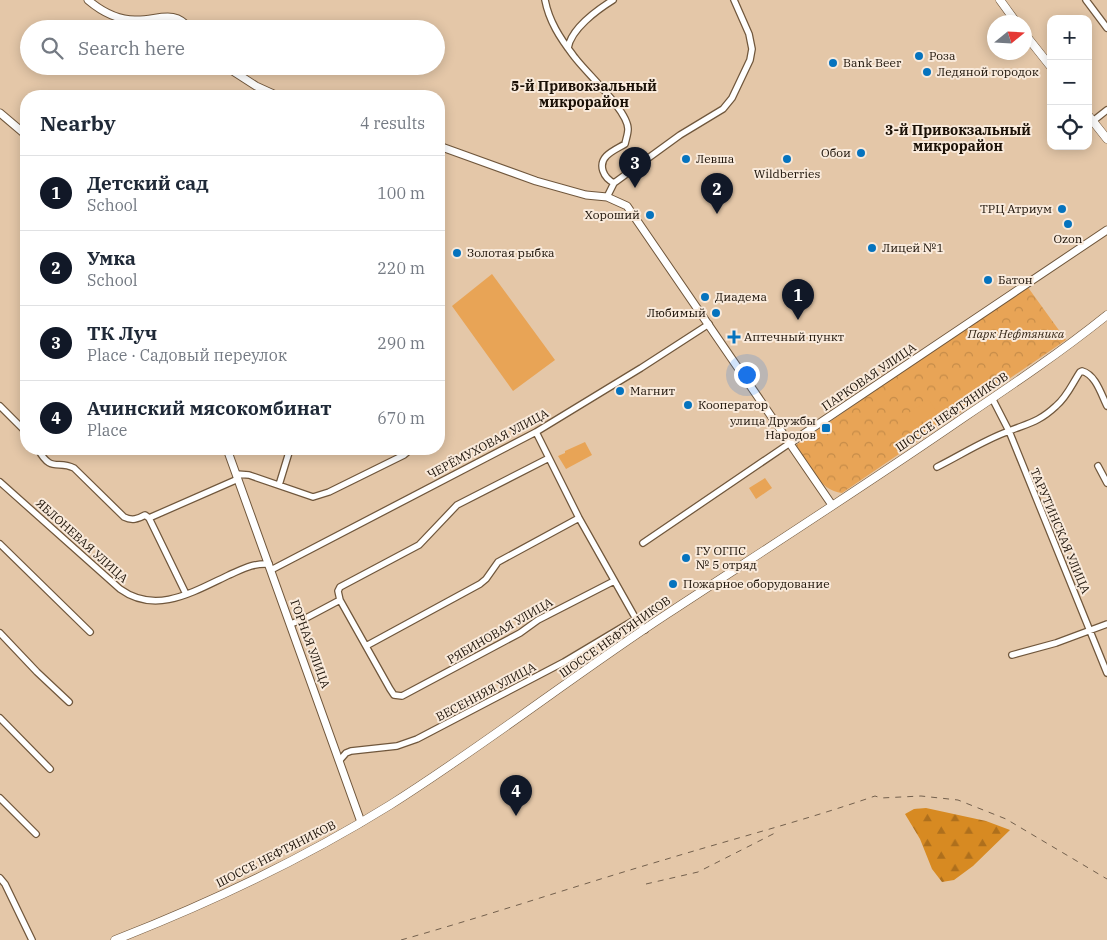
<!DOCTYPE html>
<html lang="en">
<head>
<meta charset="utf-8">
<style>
	:root { --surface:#fff; --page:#f2f2f3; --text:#1f2937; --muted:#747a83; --line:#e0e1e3; --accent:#111827 }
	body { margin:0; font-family:"IBM Plex Serif",serif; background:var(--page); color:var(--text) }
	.controls { position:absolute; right:15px; top:15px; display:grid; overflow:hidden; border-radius:10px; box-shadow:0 2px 12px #0003 }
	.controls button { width:45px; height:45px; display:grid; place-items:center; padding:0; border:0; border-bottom:1px solid var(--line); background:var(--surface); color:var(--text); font:25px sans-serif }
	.compass { position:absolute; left:987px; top:15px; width:45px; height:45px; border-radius:50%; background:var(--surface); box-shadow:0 2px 12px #0003; rotate:72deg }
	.you { position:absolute; left:746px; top:374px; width:18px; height:18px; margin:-12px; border:4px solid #fff; border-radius:50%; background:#1a73e8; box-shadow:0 0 0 8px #1a73e833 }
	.badge { display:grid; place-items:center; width:32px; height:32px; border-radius:50%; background:var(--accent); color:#fff; font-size:16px; font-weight:700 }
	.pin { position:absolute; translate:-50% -41px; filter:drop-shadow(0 1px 2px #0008) }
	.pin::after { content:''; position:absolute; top:26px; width:18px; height:15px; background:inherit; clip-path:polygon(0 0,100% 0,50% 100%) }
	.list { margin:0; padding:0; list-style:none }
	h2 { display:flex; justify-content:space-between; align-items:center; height:65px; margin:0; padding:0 20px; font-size:21px }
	h2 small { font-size:16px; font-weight:400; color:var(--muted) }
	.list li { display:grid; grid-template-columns:32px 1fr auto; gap:15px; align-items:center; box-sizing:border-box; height:75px; padding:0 20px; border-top:1px solid var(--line) }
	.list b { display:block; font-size:19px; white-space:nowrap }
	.list p { margin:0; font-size:16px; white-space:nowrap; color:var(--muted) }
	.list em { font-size:16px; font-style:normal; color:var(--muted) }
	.icon { flex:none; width:28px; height:28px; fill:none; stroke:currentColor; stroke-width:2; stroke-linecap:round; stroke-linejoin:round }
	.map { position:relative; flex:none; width:1107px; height:940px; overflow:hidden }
	.search { position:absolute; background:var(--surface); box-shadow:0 2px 12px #0003; left:20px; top:20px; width:425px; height:55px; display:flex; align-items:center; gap:12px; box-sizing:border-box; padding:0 18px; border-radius:28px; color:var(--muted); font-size:19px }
	.panel { position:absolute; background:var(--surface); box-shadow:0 2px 12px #0003; left:20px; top:90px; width:425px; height:365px; border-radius:20px }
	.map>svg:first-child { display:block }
	.forest { fill:url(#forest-firs) }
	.park { fill:url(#park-crowns) }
	.pitch { fill:#e8a456 }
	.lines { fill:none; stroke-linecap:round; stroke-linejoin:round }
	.minor-casing { stroke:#70573c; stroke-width:8 }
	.tertiary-casing { stroke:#70573c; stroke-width:9 }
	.secondary-casing { stroke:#70573c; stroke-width:9 }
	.minor { stroke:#fff; stroke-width:5.5 }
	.tertiary { stroke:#fff; stroke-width:7 }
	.secondary { stroke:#fff; stroke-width:8 }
	.rail { stroke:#73604d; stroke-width:1; stroke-dasharray:6 6; stroke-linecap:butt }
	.poi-dot { fill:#0573be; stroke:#f9eadb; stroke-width:2 }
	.labels { text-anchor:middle; stroke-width:4; stroke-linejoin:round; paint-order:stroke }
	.poi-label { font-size:12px; fill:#1a1006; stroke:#f9eadb; text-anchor:start }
	.park-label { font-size:12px; font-style:italic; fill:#352616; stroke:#f9eadb }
	.street-label { font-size:12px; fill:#1a1006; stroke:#f9eadb }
	.neighbourhood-label { font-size:14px; font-weight:bold; fill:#1a1006; stroke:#f9eadb }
</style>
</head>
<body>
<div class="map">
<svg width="1107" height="940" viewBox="0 0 1107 940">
	<defs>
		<pattern id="forest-firs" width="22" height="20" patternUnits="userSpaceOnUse" patternTransform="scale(1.25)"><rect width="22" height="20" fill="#d78a22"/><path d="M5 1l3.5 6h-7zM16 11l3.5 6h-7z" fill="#ae6f1c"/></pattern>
		<pattern id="park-crowns" width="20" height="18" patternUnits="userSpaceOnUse" patternTransform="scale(1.25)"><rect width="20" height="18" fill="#e8a456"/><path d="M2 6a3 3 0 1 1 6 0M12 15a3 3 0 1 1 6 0" fill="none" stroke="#c68c49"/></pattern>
	</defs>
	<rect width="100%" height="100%" fill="#e4c7a8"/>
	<path class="forest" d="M926,808L986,821L1010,830L973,866L954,880L942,882L932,869L920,839L905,814L914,809Z"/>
	<path class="park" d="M1027,286L1066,340L842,493C819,491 808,463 796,445Z"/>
	<path class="pitch" d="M492,274L555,360L513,391L452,306Z
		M929,400L937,412L915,426L907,414Z
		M585,442L592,455L566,469L558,456L565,453V451Z
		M765,478L772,488L756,499L749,488Z"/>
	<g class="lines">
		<defs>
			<path id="minor" d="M545,0C549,21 560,38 573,55C584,71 628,110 628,129C628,134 626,139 625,144C615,150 598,156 603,171C605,177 608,180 614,183
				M1086,0L1107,28
				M568,48C571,29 597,10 613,0
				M1093,121L1107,110
				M607,197L614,183L680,135L723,109L732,98L750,60L752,49L749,34L734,0
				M992,398L1009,431L1107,673
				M0,406L26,432
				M536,432L579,518L636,619L645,630
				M38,449C51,473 57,460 74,468L124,517C132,521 138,519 145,515L149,518
				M549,458L457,505L419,545L340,587L338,591L340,600L390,689L394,695L402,696L520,633L538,620L614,581
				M1098,466L1107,483
				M937,467C961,455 984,440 1009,431C1029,423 1039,422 1056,406C1067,397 1072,384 1080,372L1082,371C1096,375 1101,394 1107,406
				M236,474L249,475L313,497L329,492L404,455L411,449
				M0,482L120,589C156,615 193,592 229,575C243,569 253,563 269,564
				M279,485L290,449
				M149,518L238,479
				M149,518L186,594
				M643,543L790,443
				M0,544L90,632
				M271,570L536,432L641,368L709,324
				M291,624L308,617L340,600
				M0,633L37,672L69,702
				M366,646L480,584L486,579L498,562L579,518
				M1012,655L1056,643L1107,624
				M0,718L50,769
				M339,761L346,753L351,751L397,746L417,739L564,662L636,619
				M0,798L36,834
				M0,878L5,884L32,940"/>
			<path id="tertiary" d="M88,0C101,11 118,20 135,20C157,21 174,8 190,29
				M225,66L256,86L278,96
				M0,113L26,135
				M439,146L536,181L586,195L607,197L627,206L832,505
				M790,443L1107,230
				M227,449L361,822"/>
			<path id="secondary" d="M1000,0L1016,22
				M1024,33L1051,67
				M1088,115L1107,139
				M115,940C210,903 303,859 390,805C485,745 574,675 667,614C766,549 866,485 963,418C1012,385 1061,352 1107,315"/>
		</defs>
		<use href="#minor" class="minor-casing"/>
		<use href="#tertiary" class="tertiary-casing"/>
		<use href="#secondary" class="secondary-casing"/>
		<use href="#minor" class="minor"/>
		<use href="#tertiary" class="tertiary"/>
		<use href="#secondary" class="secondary"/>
		<path class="rail" d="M646,884L698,872L775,833
			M401,940C490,915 578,885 667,859C736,838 806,820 875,796L881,798L921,796L958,800L1006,819L1107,879"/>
	</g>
	<g class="poi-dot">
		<circle cx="919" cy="56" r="5"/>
		<circle cx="833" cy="63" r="5"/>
		<circle cx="927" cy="72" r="5"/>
		<circle cx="861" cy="153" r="5"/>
		<circle cx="686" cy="159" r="5"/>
		<circle cx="787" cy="159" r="5"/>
		<circle cx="1062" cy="209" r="5"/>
		<circle cx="650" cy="215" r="5"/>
		<circle cx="1068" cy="224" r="5"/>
		<circle cx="872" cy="248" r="5"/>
		<circle cx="457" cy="253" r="5"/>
		<circle cx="988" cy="280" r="5"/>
		<circle cx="705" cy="297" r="5"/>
		<circle cx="716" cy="313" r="5"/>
		<path d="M731.5 329.5h5v5h5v5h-5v5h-5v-5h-5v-5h5z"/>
		<circle cx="620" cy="391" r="5"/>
		<circle cx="688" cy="405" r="5"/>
		<rect x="821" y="423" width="10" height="10" rx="2.5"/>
		<circle cx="686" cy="558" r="5"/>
		<circle cx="673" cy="584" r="5"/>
	</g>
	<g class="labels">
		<g class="poi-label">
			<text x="929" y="60">Роза</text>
			<text x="843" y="67">Bank Beer</text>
			<text x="937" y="76">Ледяной городок</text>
			<text x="851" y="157" text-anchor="end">Обои</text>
			<text x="696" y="163">Левша</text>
			<text x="787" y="178" text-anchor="middle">Wildberries</text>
			<text x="1052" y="213" text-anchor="end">ТРЦ Атриум</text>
			<text x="640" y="219" text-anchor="end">Хороший</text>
			<text x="1068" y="243" text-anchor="middle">Ozon</text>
			<text x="882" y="252">Лицей №1</text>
			<text x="467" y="257">Золотая рыбка</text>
			<text x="998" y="284">Батон</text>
			<text x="715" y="301">Диадема</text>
			<text x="706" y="317" text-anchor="end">Любимый</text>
			<text x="744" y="341">Аптечный пункт</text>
			<text x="630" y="395">Магнит</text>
			<text x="698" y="409">Кооператор</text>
			<text x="816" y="425" text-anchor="end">улица Дружбы<tspan x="816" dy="14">Народов</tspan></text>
			<text x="696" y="555">ГУ ОГПС<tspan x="696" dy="14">№ 5 отряд</tspan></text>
			<text x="683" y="588">Пожарное оборудование</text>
		</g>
		<g class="park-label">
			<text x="1016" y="338">Парк Нефтяника</text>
		</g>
		<g class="street-label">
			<text transform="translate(869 377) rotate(-34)" y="4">ПАРКОВАЯ УЛИЦА</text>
			<text transform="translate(952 412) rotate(-34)" y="4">ШОССЕ НЕФТЯНИКОВ</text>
			<text transform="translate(488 444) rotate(-28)" y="4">ЧЕРЁМУХОВАЯ УЛИЦА</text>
			<text transform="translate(1060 531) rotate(67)" y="4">ТАРУТИНСКАЯ УЛИЦА</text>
			<text transform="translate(82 541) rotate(42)" y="4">ЯБЛОНЕВАЯ УЛИЦА</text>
			<text transform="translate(500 631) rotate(-30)" y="4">РЯБИНОВАЯ УЛИЦА</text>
			<text transform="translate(615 637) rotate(-35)" y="4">ШОССЕ НЕФТЯНИКОВ</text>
			<text transform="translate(310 644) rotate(70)" y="4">ГОРНАЯ УЛИЦА</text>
			<text transform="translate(486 692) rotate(-28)" y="4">ВЕСЕННЯЯ УЛИЦА</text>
			<text transform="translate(276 854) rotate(-27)" y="4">ШОССЕ НЕФТЯНИКОВ</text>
		</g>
		<g class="neighbourhood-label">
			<text x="584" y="91">5-й Привокзальный<tspan x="584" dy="16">микрорайон</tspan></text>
			<text x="958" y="135">3-й Привокзальный<tspan x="958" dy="16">микрорайон</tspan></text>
		</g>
	</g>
</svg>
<div class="controls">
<button>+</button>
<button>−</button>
<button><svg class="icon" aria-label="locate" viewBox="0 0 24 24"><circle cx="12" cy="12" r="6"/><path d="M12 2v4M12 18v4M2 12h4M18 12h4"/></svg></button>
</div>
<svg class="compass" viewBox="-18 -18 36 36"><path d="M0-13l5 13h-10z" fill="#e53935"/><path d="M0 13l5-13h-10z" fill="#747a83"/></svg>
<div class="you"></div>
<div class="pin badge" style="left:798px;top:320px">1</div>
<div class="pin badge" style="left:717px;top:214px">2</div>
<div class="pin badge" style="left:635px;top:188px">3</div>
<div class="pin badge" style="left:516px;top:816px">4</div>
<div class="search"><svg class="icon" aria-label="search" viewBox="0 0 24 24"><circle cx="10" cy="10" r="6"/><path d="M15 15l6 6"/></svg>Search here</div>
<section class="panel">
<h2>Nearby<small>4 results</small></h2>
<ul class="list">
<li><span class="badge">1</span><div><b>Детский сад</b><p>School</p></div><em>100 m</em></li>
<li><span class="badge">2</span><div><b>Умка</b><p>School</p></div><em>220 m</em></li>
<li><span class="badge">3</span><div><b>ТК Луч</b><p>Place · Садовый переулок</p></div><em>290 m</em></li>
<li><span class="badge">4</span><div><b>Ачинский мясокомбинат</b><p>Place</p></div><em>670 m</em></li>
</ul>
</section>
</div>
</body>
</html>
